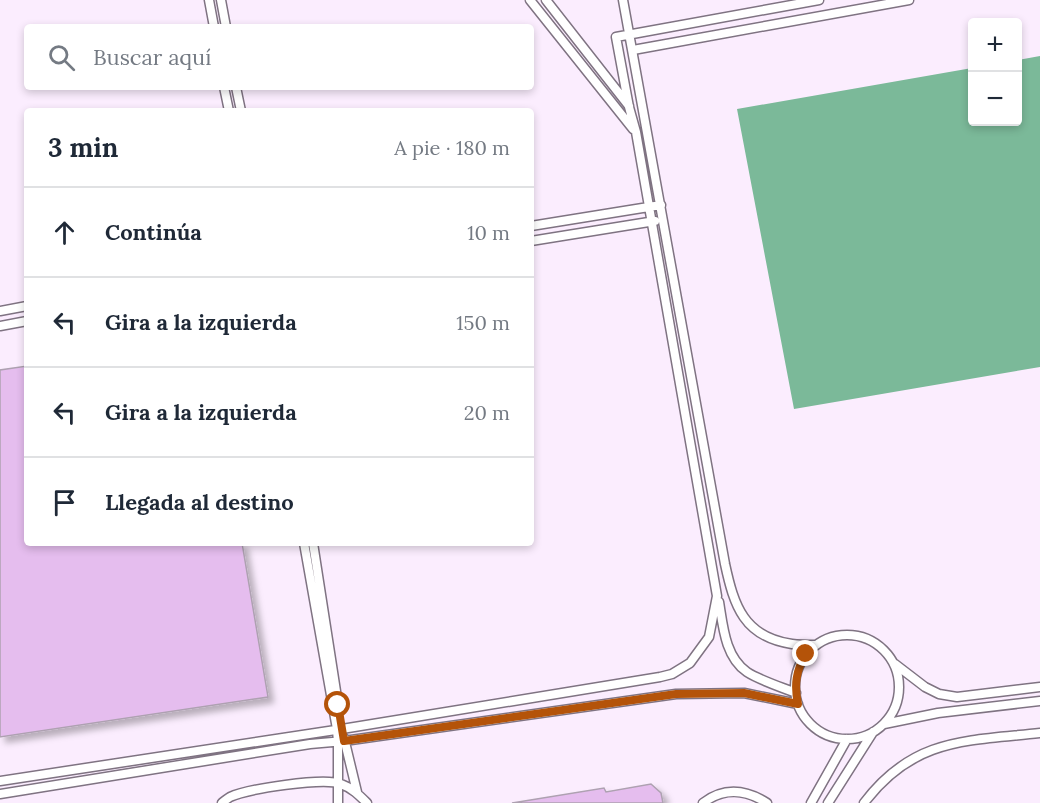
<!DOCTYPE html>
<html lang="es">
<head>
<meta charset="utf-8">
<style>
	:root { --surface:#fff; --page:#f6f6f7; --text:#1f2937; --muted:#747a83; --line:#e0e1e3 }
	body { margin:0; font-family:Lora,serif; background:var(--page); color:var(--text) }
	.controls { position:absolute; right:18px; top:18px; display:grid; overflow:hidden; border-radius:6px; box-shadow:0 3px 9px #0003 }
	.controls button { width:54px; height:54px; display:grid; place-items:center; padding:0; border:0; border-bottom:2px solid var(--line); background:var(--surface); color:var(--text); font:30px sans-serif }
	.stop { position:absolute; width:18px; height:18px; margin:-14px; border:4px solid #b45309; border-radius:50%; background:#fff }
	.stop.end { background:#b45309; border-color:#fff; box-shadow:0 2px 6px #0008 }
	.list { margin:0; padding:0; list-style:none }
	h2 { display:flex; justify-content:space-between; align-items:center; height:78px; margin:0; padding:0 24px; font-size:26px }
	h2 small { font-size:20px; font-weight:400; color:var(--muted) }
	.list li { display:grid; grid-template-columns:39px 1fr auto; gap:18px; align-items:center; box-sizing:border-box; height:90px; padding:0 24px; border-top:2px solid var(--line) }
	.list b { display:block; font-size:22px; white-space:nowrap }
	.list em { font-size:20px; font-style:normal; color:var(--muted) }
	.icon { flex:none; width:33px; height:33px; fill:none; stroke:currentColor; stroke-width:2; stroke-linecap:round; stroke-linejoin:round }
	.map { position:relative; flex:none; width:1040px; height:803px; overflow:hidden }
	.search { position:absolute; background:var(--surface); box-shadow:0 3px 9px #0003; left:24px; top:24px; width:510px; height:66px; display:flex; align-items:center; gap:15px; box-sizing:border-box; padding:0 21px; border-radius:6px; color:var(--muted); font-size:22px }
	.panel { position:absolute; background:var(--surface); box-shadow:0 3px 9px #0003; left:24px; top:108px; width:510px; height:438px; border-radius:6px }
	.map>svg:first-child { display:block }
	.water { fill:#7bb999 }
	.building { fill:#e5bdee; stroke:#aea1b1; stroke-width:1.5; filter:url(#shadow) }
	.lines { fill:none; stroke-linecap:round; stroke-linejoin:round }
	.service-casing { stroke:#7f7382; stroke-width:11 }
	.service { stroke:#fff; stroke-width:8 }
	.route { stroke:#b45309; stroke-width:8 }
</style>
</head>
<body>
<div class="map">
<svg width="1040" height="803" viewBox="0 0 1040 803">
	<defs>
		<filter id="shadow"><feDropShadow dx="5.5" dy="5.5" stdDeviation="3" flood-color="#0004"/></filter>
	</defs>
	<rect width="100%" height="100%" fill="#fbedfe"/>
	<path class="water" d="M1040,56V367L794,409L737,109L972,68V122H1018V60Z"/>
	<path class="building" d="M27,366V543H242L268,697L0,737V370Z
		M651,784L661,793L663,803H512L604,788L606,792Z"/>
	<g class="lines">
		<defs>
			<path id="service" d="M209,0L214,27
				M221,0L226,27
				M530,0L633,129
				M546,0L629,106
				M623,0L725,564C734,606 744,637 792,644C800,645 808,645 816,645
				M633,50L909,0
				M224,87L229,111
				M236,87L241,111
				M531,226L661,205
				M531,241L655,221
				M0,311L27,306
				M0,326L27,321
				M304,543L337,729L338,743V803
				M313,543L338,704
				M719,602C723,626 725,657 747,672C759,680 781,687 796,693
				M795 687a52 52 0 1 1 104 0a52 52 0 1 1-104 0Z
				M895,664L925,687L939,694L957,697L1040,687
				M884,724L938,713L1040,701
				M344,738L357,792
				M0,781L342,729L660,677L672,674L690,663L709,637L717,596L636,132L629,107L616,37L819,0
				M0,794L310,744L344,741L676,694L744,693L798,704
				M222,803C224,801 227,799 230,797C247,789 324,777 341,784C352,788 359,795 367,803
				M703,803C724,787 745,789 767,803
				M811,803L847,739
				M828,803L873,732
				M864,803C913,738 966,741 1040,733"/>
		</defs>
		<use href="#service" class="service-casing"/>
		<use href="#service" class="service"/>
	</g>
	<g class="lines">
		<path class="route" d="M338,705L344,741L676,694L744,693L798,704C794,685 796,670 806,654"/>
	</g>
</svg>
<div class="controls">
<button>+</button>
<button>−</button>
</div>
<div class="stop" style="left:338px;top:705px"></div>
<div class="stop end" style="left:806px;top:654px"></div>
<div class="search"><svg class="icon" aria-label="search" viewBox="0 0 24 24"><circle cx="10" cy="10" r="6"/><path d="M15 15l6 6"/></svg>Buscar aquí</div>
<section class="panel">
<h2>3 min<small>A pie · 180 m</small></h2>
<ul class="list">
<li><svg class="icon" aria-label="ahead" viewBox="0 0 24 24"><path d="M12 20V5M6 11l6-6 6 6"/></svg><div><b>Continúa</b></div><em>10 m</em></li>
<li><svg class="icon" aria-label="left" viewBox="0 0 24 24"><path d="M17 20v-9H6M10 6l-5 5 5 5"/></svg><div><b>Gira a la izquierda</b></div><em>150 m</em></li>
<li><svg class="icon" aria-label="left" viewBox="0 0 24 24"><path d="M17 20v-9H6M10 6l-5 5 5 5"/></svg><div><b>Gira a la izquierda</b></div><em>20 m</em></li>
<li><svg class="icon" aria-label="arrive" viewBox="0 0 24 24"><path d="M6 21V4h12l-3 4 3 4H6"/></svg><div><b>Llegada al destino</b></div></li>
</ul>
</section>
</div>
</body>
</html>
